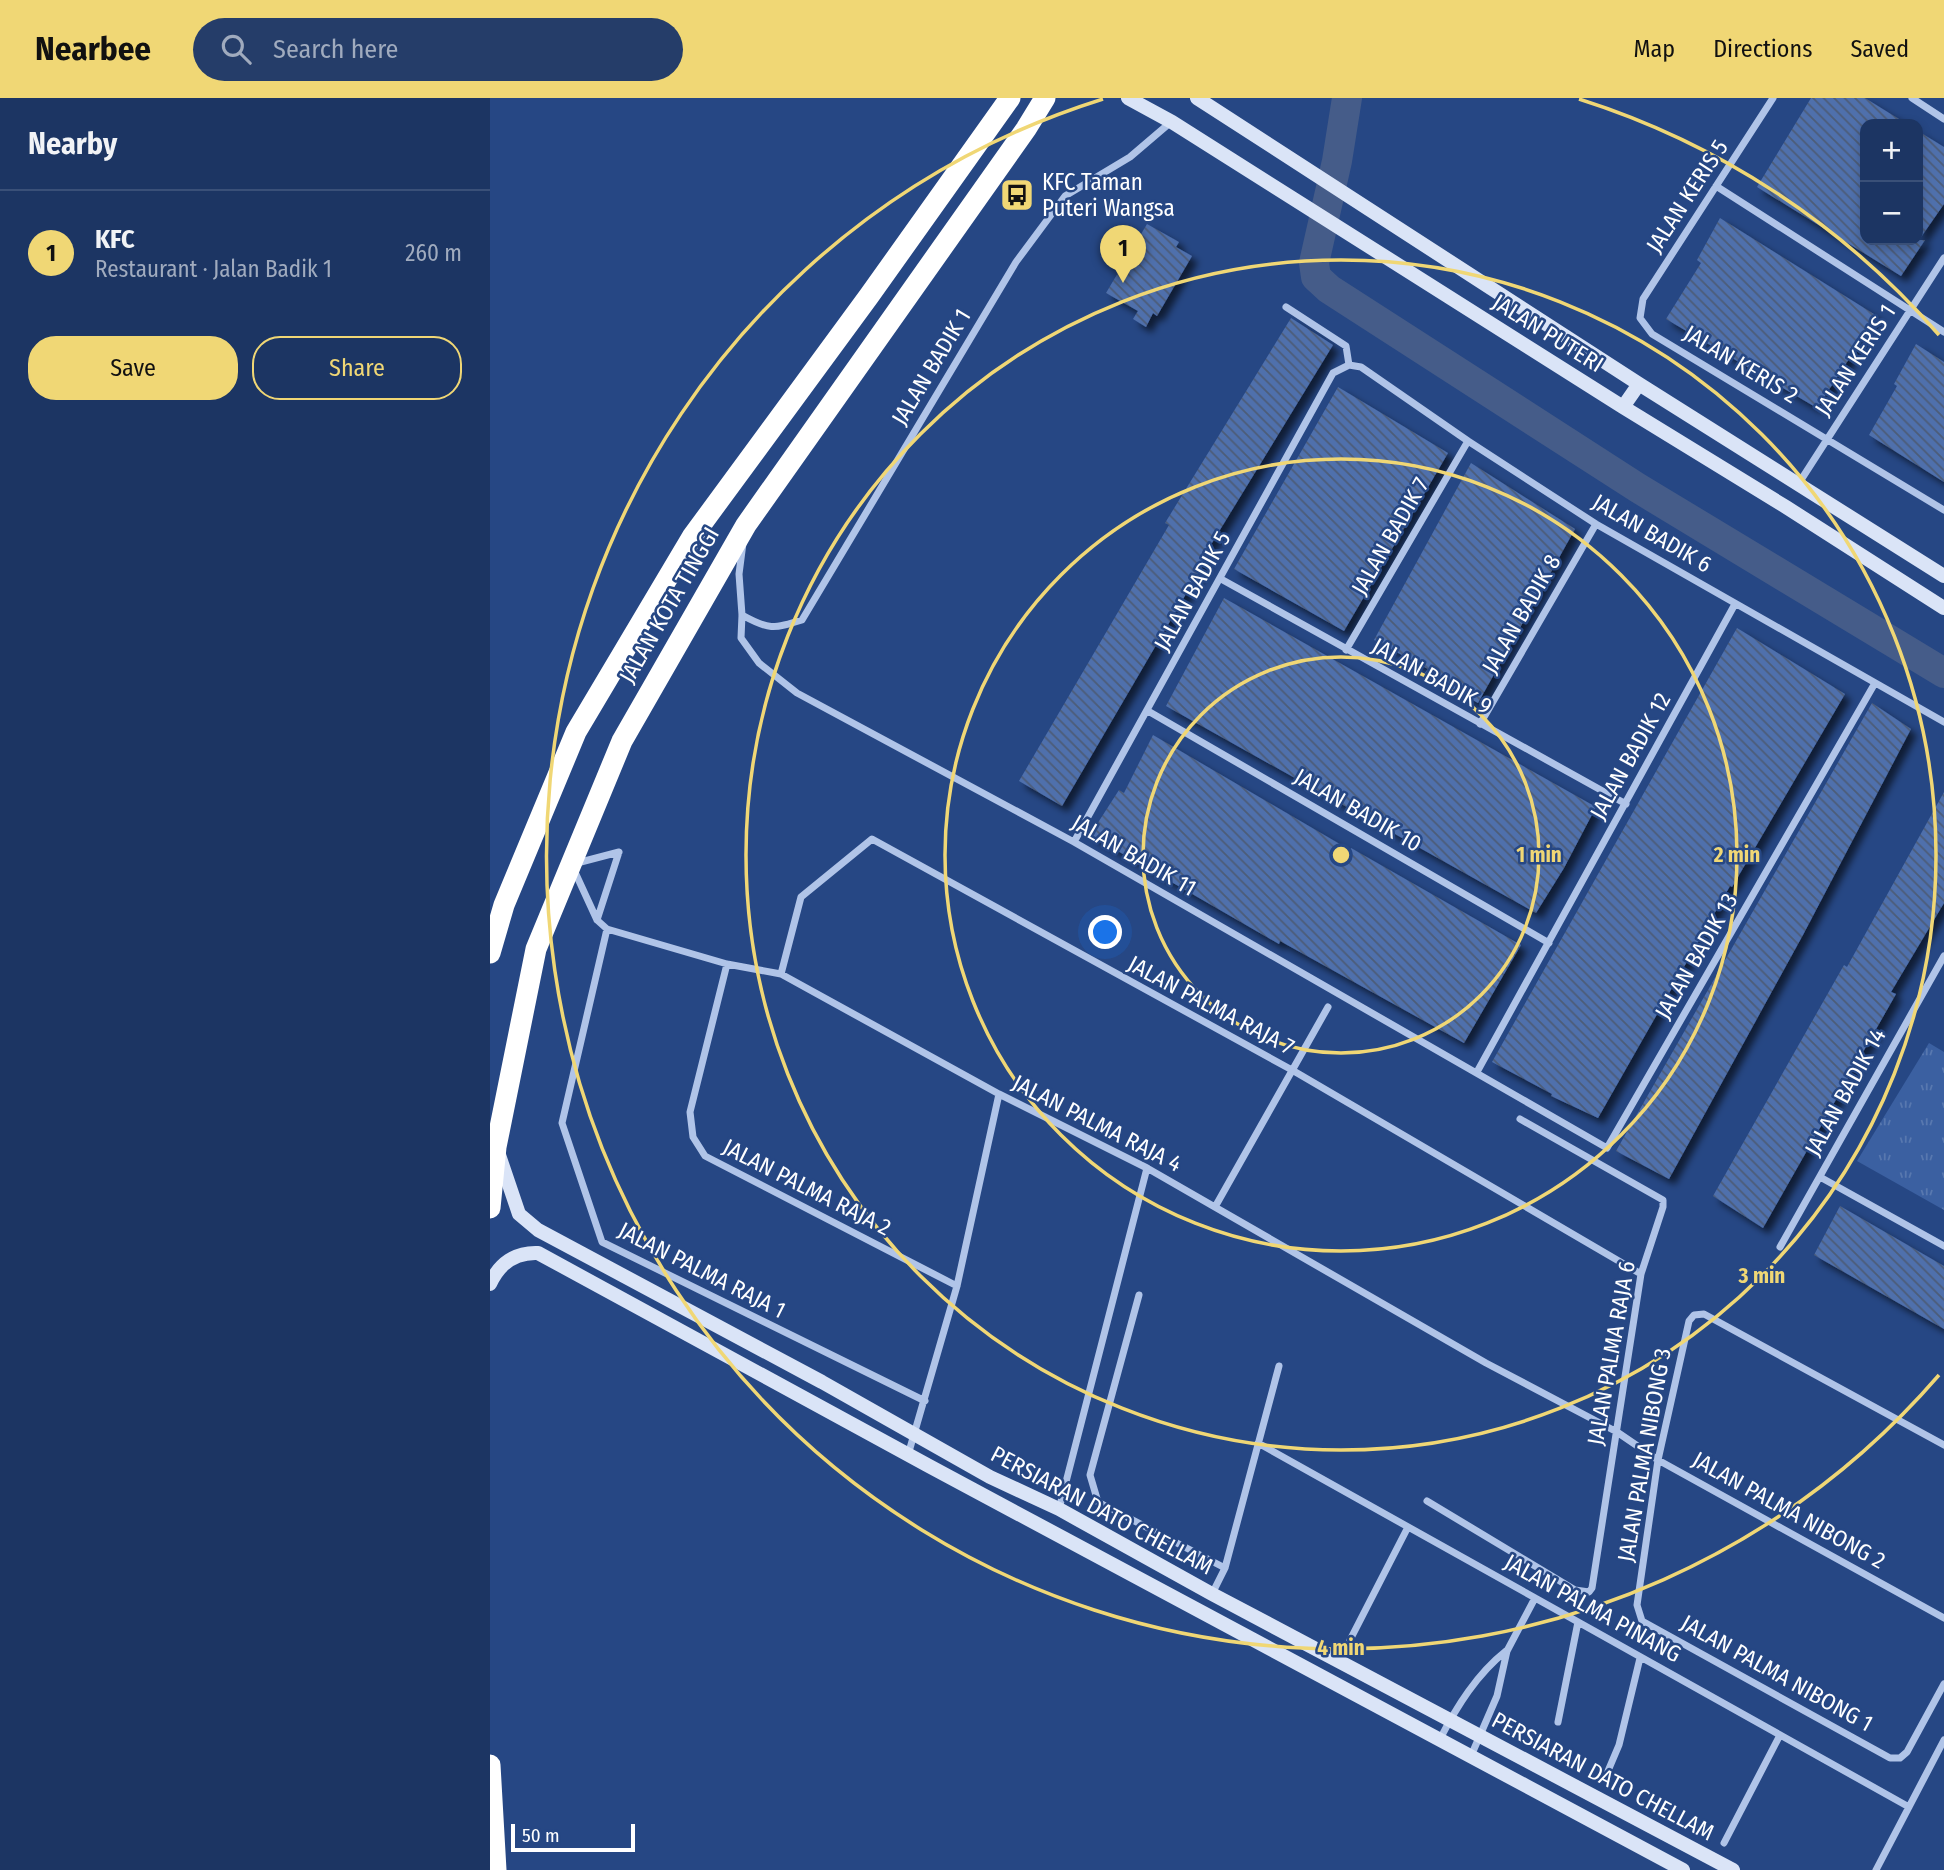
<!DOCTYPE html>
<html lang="en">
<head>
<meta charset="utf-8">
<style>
	:root { --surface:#1c3563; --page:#253d69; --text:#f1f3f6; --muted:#a0abbe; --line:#3a5078; --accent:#f0d775 }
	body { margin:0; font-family:"Fira Sans Condensed",sans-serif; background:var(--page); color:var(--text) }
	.controls { position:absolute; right:21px; top:21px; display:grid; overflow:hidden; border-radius:14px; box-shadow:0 4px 10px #0003 }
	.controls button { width:63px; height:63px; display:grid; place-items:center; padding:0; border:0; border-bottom:2px solid var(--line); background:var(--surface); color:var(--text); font:35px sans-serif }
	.scale { position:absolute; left:21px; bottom:18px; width:124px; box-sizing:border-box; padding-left:7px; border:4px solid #fff; border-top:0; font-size:19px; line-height:24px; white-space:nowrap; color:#fff; -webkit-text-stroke:5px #264784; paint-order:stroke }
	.you { position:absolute; left:616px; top:835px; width:24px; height:24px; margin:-18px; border:5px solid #fff; border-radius:50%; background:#1a73e8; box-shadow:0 0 0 10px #1a73e833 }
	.badge { display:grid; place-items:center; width:46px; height:46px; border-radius:50%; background:var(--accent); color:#111; font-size:23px; font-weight:700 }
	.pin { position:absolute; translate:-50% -58px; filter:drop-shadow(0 2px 4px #0008) }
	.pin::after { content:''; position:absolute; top:37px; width:24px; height:21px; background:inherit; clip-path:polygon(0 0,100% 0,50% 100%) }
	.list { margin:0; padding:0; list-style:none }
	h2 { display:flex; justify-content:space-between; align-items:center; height:91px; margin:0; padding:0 28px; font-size:30px }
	h2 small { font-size:23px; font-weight:400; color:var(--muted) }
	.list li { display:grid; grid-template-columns:46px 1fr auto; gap:21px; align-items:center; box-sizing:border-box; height:126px; padding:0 28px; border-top:2px solid var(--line) }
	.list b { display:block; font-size:26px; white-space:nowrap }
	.list p { margin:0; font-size:23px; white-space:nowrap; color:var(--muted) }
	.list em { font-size:23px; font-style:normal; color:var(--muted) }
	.actions { display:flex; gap:14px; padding:21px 28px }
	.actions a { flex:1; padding:16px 0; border:2px solid var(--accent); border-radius:28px; text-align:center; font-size:24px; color:var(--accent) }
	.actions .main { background:var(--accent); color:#111 }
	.icon { flex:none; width:38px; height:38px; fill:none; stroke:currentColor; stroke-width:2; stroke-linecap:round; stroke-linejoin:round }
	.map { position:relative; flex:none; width:1454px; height:1772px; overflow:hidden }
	header { display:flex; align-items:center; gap:42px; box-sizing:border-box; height:98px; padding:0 35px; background:var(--accent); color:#111 }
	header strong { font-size:33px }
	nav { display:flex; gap:38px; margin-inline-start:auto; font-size:24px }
	.search { width:490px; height:63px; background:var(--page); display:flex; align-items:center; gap:18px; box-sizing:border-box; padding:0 24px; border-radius:38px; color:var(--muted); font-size:26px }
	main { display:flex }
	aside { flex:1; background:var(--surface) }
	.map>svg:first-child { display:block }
	.grass { fill:url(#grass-tufts) }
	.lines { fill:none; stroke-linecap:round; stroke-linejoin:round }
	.river { stroke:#455c89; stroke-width:30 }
	.building { fill:url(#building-back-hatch); filter:url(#shadow) }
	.street { stroke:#b0c4e8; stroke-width:7 }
	.secondary { stroke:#dae4f7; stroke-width:14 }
	.highway { stroke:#fff; stroke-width:21 }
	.ring { fill:none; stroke:#f0d775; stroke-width:3.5 }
	.labels { text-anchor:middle; stroke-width:5; stroke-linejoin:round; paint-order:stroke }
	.poi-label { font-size:23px; fill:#fff; stroke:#264784; text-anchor:start }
	.street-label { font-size:23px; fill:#fff; stroke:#264784 }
	.centre { fill:#f0d775; stroke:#264784; stroke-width:3.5 }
	.ring-label { font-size:21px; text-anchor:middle; font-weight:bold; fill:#f0d775; stroke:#264784; stroke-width:5; stroke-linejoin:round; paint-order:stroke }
</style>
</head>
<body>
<header>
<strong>Nearbee</strong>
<div class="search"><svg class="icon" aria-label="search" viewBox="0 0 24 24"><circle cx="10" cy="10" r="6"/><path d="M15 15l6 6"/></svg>Search here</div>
<nav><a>Map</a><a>Directions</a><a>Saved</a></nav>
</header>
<main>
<aside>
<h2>Nearby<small></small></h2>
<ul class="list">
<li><span class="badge">1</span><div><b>KFC</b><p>Restaurant · Jalan Badik 1</p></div><em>260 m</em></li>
</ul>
<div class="actions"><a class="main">Save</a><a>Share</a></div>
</aside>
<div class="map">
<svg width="1454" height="1772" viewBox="0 0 1454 1772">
	<defs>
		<pattern id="grass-tufts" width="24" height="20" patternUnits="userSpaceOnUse" patternTransform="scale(1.75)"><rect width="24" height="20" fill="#3b60a1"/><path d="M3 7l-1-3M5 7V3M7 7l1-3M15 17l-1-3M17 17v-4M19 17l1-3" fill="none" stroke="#5878af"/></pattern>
		<pattern id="building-back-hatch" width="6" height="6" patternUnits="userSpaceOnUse" patternTransform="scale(1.75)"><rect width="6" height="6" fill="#4f70ac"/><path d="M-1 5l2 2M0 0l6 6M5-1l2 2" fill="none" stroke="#4d5c77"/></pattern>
		<filter id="shadow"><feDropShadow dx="6" dy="6" stdDeviation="3.5" flood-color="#0009"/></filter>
	</defs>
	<rect width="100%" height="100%" fill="#264784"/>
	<path class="grass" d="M1439,945L1454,954V1112L1367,1063Z"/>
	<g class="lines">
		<path class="river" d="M857,0L847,63L824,165L826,179L839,191L1148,390L1454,575"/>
	</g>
	<path class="building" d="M1321,0H1375L1417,26H1375V142H1428V33L1454,49V106L1429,142H1435L1411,178L1267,89Z
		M1230,120L1387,218L1327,310L1176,221L1211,165L1207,162Z
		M657,126L689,144L686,149L702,158L667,218L663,215L656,229L643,221L648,213L616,195Z
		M801,220L843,247L714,458L717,460L572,708L529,683L679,427L675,425Z
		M1426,246L1454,264V384L1379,337L1407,288L1404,286Z
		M848,289L958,355L854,533L744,471Z
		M981,365L1085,431L988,605L935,575L938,571L884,542Z
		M734,500L1106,709L1074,770L1046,815L676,608Z
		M1247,530L1355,596L1242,789L1240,788L1108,1020L1061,998L1062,996L1002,964Z
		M1382,605L1421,631L1314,835L1179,1081L1126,1053Z
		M663,637L860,752L861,750L1031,847L974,945L790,843L789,846L600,737L629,692L634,695Z
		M1454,694V805L1401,894L1406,896L1273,1130L1223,1098L1354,867L1357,869Z
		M1350,1108L1454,1168V1231L1324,1157Z"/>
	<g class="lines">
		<path class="street" d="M1283,0L1153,201L1150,220L1162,236L1454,412
			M1422,0L1454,21
			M1226,88L1454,234
			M796,209L856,248L859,267
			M859,267L871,269L978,343L1106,426L1454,624
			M1309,385L1454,160
			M253,445L249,476L252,517L251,540L269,565L307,595L584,744L1117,1050L1385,585
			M731,481L1136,706
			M252,517C279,532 283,531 312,522L526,164L575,98L640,59L681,24
			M856,552L978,343
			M658,613L1059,845
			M990,626L1106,426
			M584,744L843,275L859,267
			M87,765L129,754
			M84,772L107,822L117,831L237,866L291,876L509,996L657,1070L996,1265L1127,1334L1168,1362L1454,1520
			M107,822L129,754
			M117,831L72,1025L112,1144L435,1303
			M237,866L200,1014L203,1039L215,1058L467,1188
			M291,876L311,799L382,741L802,972L1151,1176
			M987,974L1245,506
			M1330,1079L1454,1148
			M725,1109L838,909
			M1290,1149L1454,858
			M649,1197L600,1377L608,1404L735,1470
			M768,1345L1419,1709
			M1454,1347L1214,1216L1204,1217L1199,1223L1168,1362L1147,1507L1152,1523L1400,1660H1410L1417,1654L1454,1586
			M418,1357L467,1188L509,996
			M937,1403L1085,1492L1099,1494L1102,1490L1151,1176L1173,1109V1102L1030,1021
			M569,1411L657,1070
			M722,1496L735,1470L789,1268
			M860,1542L918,1429
			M1068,1624L1088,1524
			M950,1641C967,1608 987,1576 1016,1553
			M981,1658L1007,1598L1017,1553L1045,1500
			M1115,1680L1129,1647L1150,1560
			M1234,1745L1290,1637
			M1386,1772L1454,1642"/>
		<path class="secondary" d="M638,0L682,24L1133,309L1296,409L1454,510
			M707,0L1149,286L1454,478
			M1133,309L1149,286
			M9,1057L29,1116L48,1132L332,1284L500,1379L569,1411L722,1496L1243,1772
			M0,1186C9,1166 25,1154 48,1155L439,1368L1193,1772"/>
		<path class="highway" d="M0,855L14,807L86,634L202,439L379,198L520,0
			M0,1110L6,1049L46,851L132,643L256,427L536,31L555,0
			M0,1667L6,1772"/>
	</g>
	<g class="ring">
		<circle cx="851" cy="757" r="198"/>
		<circle cx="851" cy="757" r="396"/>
		<circle cx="851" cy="757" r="595"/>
		<path d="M1449 1277A793 793 0 1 1 613 1M1089 1A793 793 0 0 1 1449 237"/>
	</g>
	<defs>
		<symbol id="bus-square" viewBox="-11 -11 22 22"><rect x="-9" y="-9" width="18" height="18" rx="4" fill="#f0d775" stroke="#264784"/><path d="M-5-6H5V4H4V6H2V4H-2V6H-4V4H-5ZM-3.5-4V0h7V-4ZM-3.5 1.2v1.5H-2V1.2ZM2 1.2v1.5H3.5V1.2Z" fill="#111"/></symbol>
	</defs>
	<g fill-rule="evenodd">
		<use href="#bus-square" x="508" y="78" width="38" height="38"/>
	</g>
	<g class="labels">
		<g class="poi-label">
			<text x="552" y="92">KFC Taman<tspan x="552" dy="26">Puteri Wangsa</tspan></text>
		</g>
		<g class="street-label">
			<text transform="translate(1197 98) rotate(-57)" y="8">JALAN KERIS 5</text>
			<text transform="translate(1058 235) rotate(32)" y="8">JALAN PUTERI</text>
			<text transform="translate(1365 262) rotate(-57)" y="8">JALAN KERIS 1</text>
			<text transform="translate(1251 266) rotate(31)" y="8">JALAN KERIS 2</text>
			<text transform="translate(441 269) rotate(-59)" y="8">JALAN BADIK 1</text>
			<text transform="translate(1162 435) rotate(30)" y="8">JALAN BADIK 6</text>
			<text transform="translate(900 438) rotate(-60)" y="8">JALAN BADIK 7</text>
			<text transform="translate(702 493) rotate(-61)" y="8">JALAN BADIK 5</text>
			<text transform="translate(179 507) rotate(-60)" y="8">JALAN KOTA TINGGI</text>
			<text transform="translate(1031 516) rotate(-60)" y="8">JALAN BADIK 8</text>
			<text transform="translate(942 578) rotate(29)" y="8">JALAN BADIK 9</text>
			<text transform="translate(1140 658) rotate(-61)" y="8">JALAN BADIK 12</text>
			<text transform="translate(868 712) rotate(30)" y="8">JALAN BADIK 10</text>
			<text transform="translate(644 757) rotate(30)" y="8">JALAN BADIK 11</text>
			<text transform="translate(1206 858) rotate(-60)" y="8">JALAN BADIK 13</text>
			<text transform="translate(721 907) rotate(28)" y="8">JALAN PALMA RAJA 7</text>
			<text transform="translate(1355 994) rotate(-61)" y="8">JALAN BADIK 14</text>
			<text transform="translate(607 1025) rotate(27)" y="8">JALAN PALMA RAJA 4</text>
			<text transform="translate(317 1089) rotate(27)" y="8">JALAN PALMA RAJA 2</text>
			<text transform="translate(212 1172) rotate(27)" y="8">JALAN PALMA RAJA 1</text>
			<text transform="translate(1121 1255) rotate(-80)" y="8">JALAN PALMA RAJA 6</text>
			<text transform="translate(1154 1357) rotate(-80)" y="8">JALAN PALMA NIBONG 3</text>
			<text transform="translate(612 1412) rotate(28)" y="8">PERSIARAN DATO CHELLAM</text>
			<text transform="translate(1299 1412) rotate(29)" y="8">JALAN PALMA NIBONG 2</text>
			<text transform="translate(1103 1510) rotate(29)" y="8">JALAN PALMA PINANG</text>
			<text transform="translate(1287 1575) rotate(29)" y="8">JALAN PALMA NIBONG 1</text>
			<text transform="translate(1113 1678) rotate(28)" y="8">PERSIARAN DATO CHELLAM</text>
		</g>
	</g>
	<circle cx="851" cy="757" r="10" class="centre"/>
	<g class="ring-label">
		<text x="1049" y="764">1 min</text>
		<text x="1247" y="764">2 min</text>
		<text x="1272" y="1185">3 min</text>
		<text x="851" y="1557">4 min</text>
	</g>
</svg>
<div class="controls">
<button>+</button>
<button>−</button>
</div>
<div class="scale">50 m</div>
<div class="you"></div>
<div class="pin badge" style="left:633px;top:185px">1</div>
</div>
</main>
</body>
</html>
